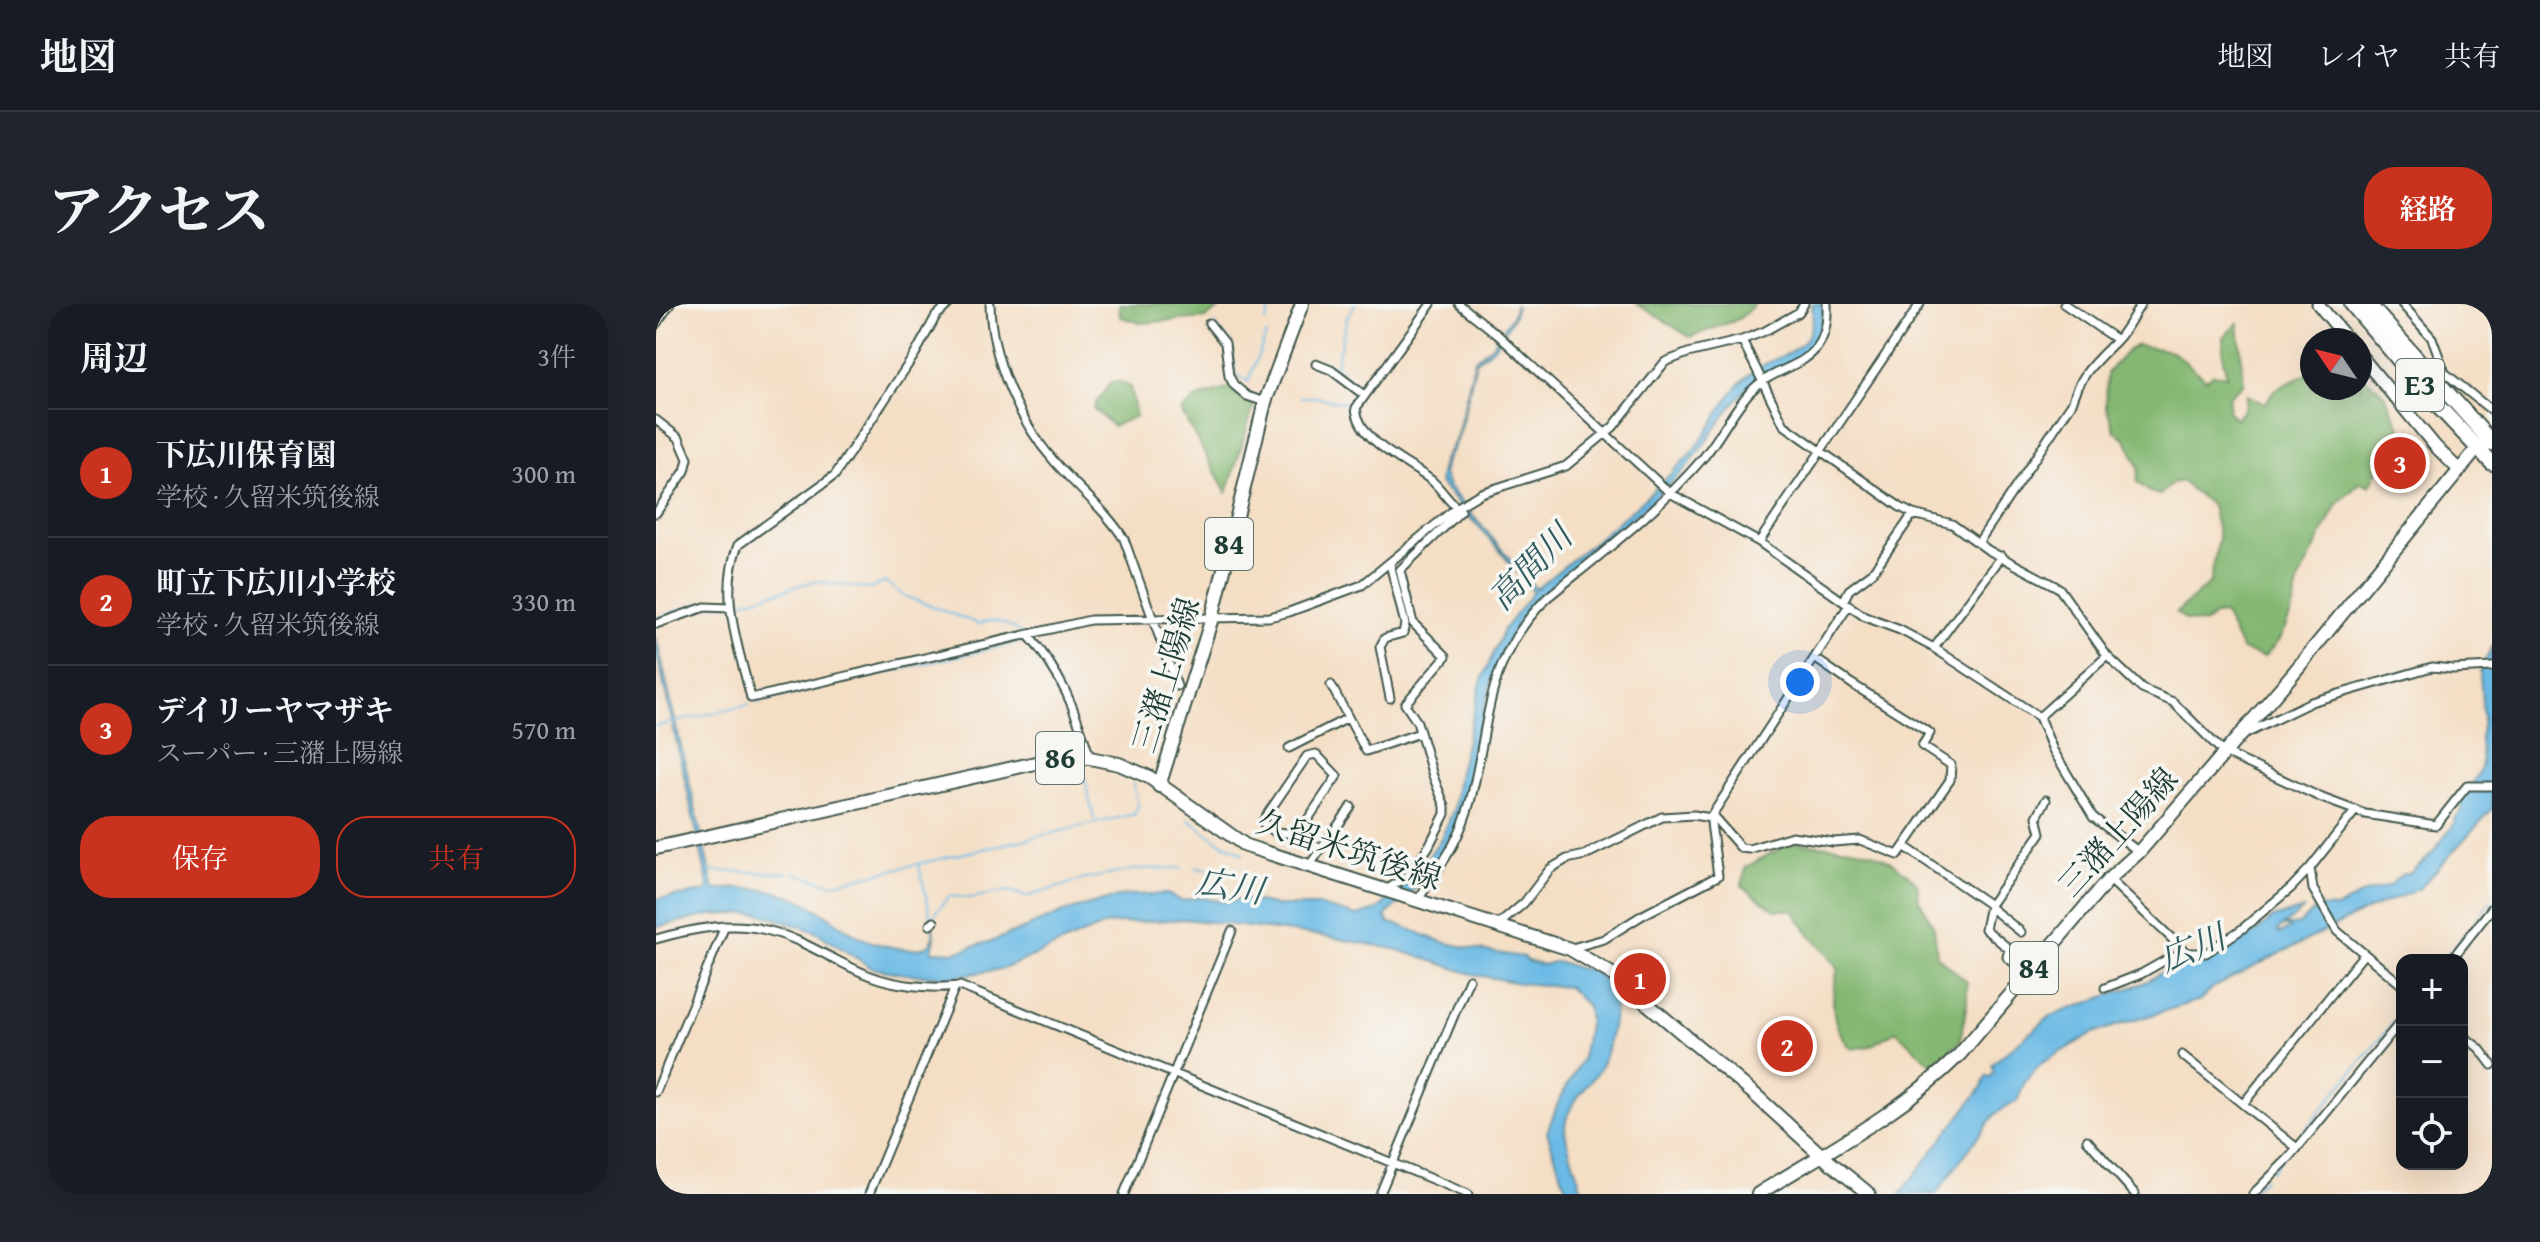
<!DOCTYPE html>
<html lang="ja">
<head>
<meta charset="utf-8">
<style>
	:root { --surface:#171b24; --page:#20242c; --text:#f1f3f6; --muted:#9ea1a6; --line:#363941; --accent:#c8321e }
	body { margin:0; font-family:"Gentium Book Plus","Noto Serif JP",serif; background:var(--page); color:var(--text) }
	.controls { position:absolute; right:24px; bottom:24px; display:grid; overflow:hidden; border-radius:16px; box-shadow:0 8px 32px #0002 }
	.controls button { width:72px; height:72px; display:grid; place-items:center; padding:0; border:0; border-bottom:2px solid var(--line); background:var(--surface); color:var(--text); font:40px sans-serif }
	.compass { position:absolute; left:1644px; top:24px; width:72px; height:72px; border-radius:50%; background:var(--surface); box-shadow:0 8px 32px #0002; rotate:305deg }
	.you { position:absolute; left:1144px; top:378px; width:28px; height:28px; margin:-20px; border:6px solid #fff; border-radius:50%; background:#1a73e8; box-shadow:0 0 0 12px #1a73e833 }
	.badge { display:grid; place-items:center; width:52px; height:52px; border-radius:50%; background:var(--accent); color:#fff; font-size:26px; font-weight:700 }
	.pin { position:absolute; translate:-50% -50%; border:4px solid #fff; box-shadow:0 2px 8px #0006 }
	.list { margin:0; padding:0; list-style:none }
	h2 { display:flex; justify-content:space-between; align-items:center; height:104px; margin:0; padding:0 32px; font-size:34px }
	h2 small { font-size:26px; font-weight:400; color:var(--muted) }
	.list li { display:grid; grid-template-columns:52px 1fr auto; gap:24px; align-items:center; box-sizing:border-box; height:128px; padding:0 32px; border-top:2px solid var(--line) }
	.list b { display:block; font-size:30px; white-space:nowrap }
	.list p { margin:0; font-size:26px; white-space:nowrap; color:var(--muted) }
	.list em { font-size:26px; font-style:normal; color:var(--muted) }
	.actions { display:flex; gap:16px; padding:24px 32px }
	.actions a { flex:1; padding:18px 0; border:2px solid var(--accent); border-radius:32px; text-align:center; font-size:28px; color:var(--accent) }
	.actions .main { background:var(--accent); color:#fff }
	.icon { flex:none; width:44px; height:44px; fill:none; stroke:currentColor; stroke-width:2; stroke-linecap:round; stroke-linejoin:round }
	.map { position:relative; flex:none; width:1836px; height:890px; overflow:hidden; border-radius:32px }
	header { display:flex; align-items:center; gap:48px; box-sizing:border-box; height:112px; padding:0 40px; background:var(--surface); border-bottom:2px solid var(--line) }
	header strong { font-size:38px }
	nav { display:flex; gap:44px; margin-inline-start:auto; font-size:28px }
	.intro { display:flex; align-items:center; justify-content:space-between; box-sizing:border-box; height:192px; padding:0 48px }
	h1 { margin:0; font-size:56px }
	.button { padding:20px 36px; border-radius:32px; background:var(--accent); color:#fff; font-size:28px; font-weight:700 }
	main { display:flex; gap:48px; padding:0 48px }
	aside { flex:1; background:var(--surface); border-radius:32px; box-shadow:0 8px 32px #0002 }
	.map>svg:first-child { display:block }
	.forest { fill:#84b772; stroke:#527a53; stroke-width:2 }
	.water { fill:#6abae5; stroke:#447c8c; stroke-width:2 }
	.lines { fill:none; stroke-linecap:round; stroke-linejoin:round }
	.stream { stroke:#6abae5; stroke-width:2 }
	.street-casing { stroke:#3f554a; stroke-width:11 }
	.secondary-casing { stroke:#3f554a; stroke-width:15 }
	.primary-casing { stroke:#3f554a; stroke-width:16 }
	.highway-casing { stroke:#3f554a; stroke-width:18 }
	.street { stroke:#fff; stroke-width:7 }
	.secondary { stroke:#fff; stroke-width:11 }
	.primary { stroke:#fff; stroke-width:12 }
	.highway { stroke:#fff; stroke-width:14 }
	.labels { text-anchor:middle; stroke-width:7; stroke-linejoin:round; paint-order:stroke }
	.shield { fill:#f6f6f2; stroke:#60746d; stroke-width:2 }
	.shield-label { font-size:30px; font-weight:bold; fill:#1f3d34 }
	.street-label { font-size:32px; fill:#1f3d34; stroke:#f6f6f2 }
	.water-label { font-size:34px; font-style:italic; fill:#325c60; stroke:#f6f6f2 }
</style>
</head>
<body>
<header>
<strong>地図</strong>
<nav><a>地図</a><a>レイヤ</a><a>共有</a></nav>
</header>
<div class="intro"><h1>アクセス</h1><a class="button">経路</a></div>
<main>
<aside>
<h2>周辺<small>3件</small></h2>
<ul class="list">
<li><span class="badge">1</span><div><b>下広川保育園</b><p>学校 · 久留米筑後線</p></div><em>300 m</em></li>
<li><span class="badge">2</span><div><b>町立下広川小学校</b><p>学校 · 久留米筑後線</p></div><em>330 m</em></li>
<li><span class="badge">3</span><div><b>デイリーヤマザキ</b><p>スーパー · 三潴上陽線</p></div><em>570 m</em></li>
</ul>
<div class="actions"><a class="main">保存</a><a>共有</a></div>
</aside>
<div class="map">
<svg width="1836" height="890" viewBox="0 0 1836 890">
	<rect width="100%" height="100%" fill="#f6f6f2"/>
	<filter id="ink" filterUnits="userSpaceOnUse"><feTurbulence type="fractalNoise" baseFrequency=".0125" numOctaves="2"/><feDisplacementMap in="SourceGraphic" scale="16" xChannelSelector="R" yChannelSelector="G"/><feConvolveMatrix kernelMatrix="1 2 1 2 8 2 1 2 1" color-interpolation-filters="sRGB"/></filter>
	<filter id="wash" filterUnits="userSpaceOnUse"><feTurbulence type="fractalNoise" baseFrequency=".006" numOctaves="4" result="noise"/><feDisplacementMap in="SourceGraphic" scale="32" xChannelSelector="R" yChannelSelector="G"/><feGaussianBlur stdDeviation="1.8" result="paint"/><feColorMatrix in="noise" values="0 0 0 0 0 0 0 0 0 0 0 0 0 0 0 0 0 1.4 0 .05"/><feComposite in="paint" operator="in"/></filter>
	<g filter="url(#wash)">
		<rect width="100%" height="100%" fill="#f4dec4"/>
		<path class="forest" d="M463,0H564L567,2L550,14L485,19L464,13Z
			M981,0H1099L1083,15L1034,33Z
			M1582,19L1588,79L1573,92L1572,108L1580,116L1588,104L1591,91L1609,100L1618,86L1651,70H1656V84H1672L1674,89L1678,84H1704V74C1733,81 1735,111 1749,131L1733,145L1714,182L1705,178L1681,200L1643,276L1635,310L1623,336L1608,353L1586,346L1568,310L1560,311L1547,320L1530,316L1520,309L1554,279L1563,233L1556,202L1525,177L1517,179L1504,191L1494,188L1481,178L1483,163L1470,135L1459,127L1450,102L1451,69L1471,47L1481,41L1516,47L1550,75L1557,70L1571,72L1567,57V33Z
			M455,78H465L474,83L480,112L457,122L437,104Z
			M573,84L598,101L571,189L525,107L539,95Z
			M1136,538C1191,547 1216,534 1261,579L1263,596L1278,623L1281,652L1311,678V699L1304,738L1276,761L1240,727L1214,742L1196,745C1174,723 1174,693 1182,665C1168,643 1149,628 1137,606H1119L1086,582L1090,563Z"/>
		<path class="water" d="M860,0L858,12L851,24L838,43L820,57L803,131L788,160L787,170L792,183L880,285C933,241 989,199 1036,148C1057,125 1067,95 1089,74C1117,46 1163,55 1156,0H1167C1167,68 1125,50 1092,83C1067,107 1051,143 1025,169C993,201 958,229 924,258C910,270 895,280 882,293C811,367 834,468 787,550C772,576 750,593 729,612L733,619C753,622 768,633 787,638C814,645 840,649 868,653L871,657L888,661L897,658L907,659L924,665L931,664L958,682C963,697 952,751 943,766C932,782 909,803 909,824C909,840 923,873 927,890H912L891,828L902,799L926,755L933,716L931,702L912,683L863,679L816,670L739,645L667,632L529,615L451,620L347,665L294,673L248,670L216,664L160,628L103,609L55,611L0,623V595L50,588L53,584L0,346V333L58,586C83,583 115,584 138,593C162,603 181,620 202,632C216,640 270,656 277,634C278,629 276,621 275,615L279,633L276,647L299,648L339,636L411,607L469,591L511,590L526,597L543,593L567,598L589,595L621,602H664L701,612L721,606L759,573L785,534L797,507L802,472L825,378L848,325L877,288L844,247L783,179L786,158L801,131L819,55L836,41L856,12Z
			M1836,342V505L1763,585L1711,606L1611,656L1558,683L1544,696L1437,729L1386,759L1370,776L1361,797L1339,810L1280,890H1244L1326,783L1330,772L1334,773L1338,768L1336,760L1395,712L1490,678L1522,658L1545,660L1552,657L1599,629L1617,614L1648,605L1621,627L1625,629L1634,624L1630,622L1643,620L1662,603L1680,604L1709,589L1736,581L1739,576L1747,570L1754,569L1776,549L1799,519L1798,515L1806,506L1805,498L1824,467L1826,459L1824,435L1827,415L1824,368Z"/>
		<g class="lines">
			<path class="stream" d="M699,0L691,14L679,64L707,85
				M609,18L617,0
				M559,20L574,39L580,70L592,78L610,31
				M645,93H660L698,101
				M79,300L159,277L214,285L229,278L248,292L323,320C338,312 352,320 365,329
				M0,314L42,300H72
				M100,399L367,337L373,338L382,357L408,392
				M0,422L93,401
				M426,463L438,515
				M532,515L559,535L587,550
				M263,562L275,614
				M538,564L571,568
				M53,567L131,569
				M138,569L175,580L479,510L482,501L477,478
				M275,615L293,592L315,594L354,587L370,593L429,575L483,565L526,564
				M1788,656L1836,596
				M1615,867L1746,708
				M1591,890L1608,875"/>
		</g>
	</g>
	<g filter="url(#ink)">
		<g class="lines">
			<defs>
				<path id="street" d="M293,0L280,12L259,50L179,171L82,241C62,292 83,344 95,394L434,316L613,313L633,308L706,281L800,204L825,189L910,162L957,123L1009,58L1032,49L1086,36L1109,27L1143,8L1148,0
					M334,0C335,54 363,117 398,157C421,184 449,205 468,235L521,382
					M803,0L842,31L1014,189L1103,238L1209,313L1244,326L1278,344L1383,413L1397,446L1437,513L1483,548
					M1408,0L1461,36
					M1746,0L1776,34L1789,69L1836,107
					M553,19L569,39L573,72L578,81L591,92L609,98
					M0,20L14,0
					M1086,36L1128,121L1244,203L1257,210L1296,220L1332,246L1403,284L1451,352L1486,385L1517,398L1567,448L1666,494L1709,510L1780,521L1811,482H1836
					M660,60L675,66L708,91
					M0,116L23,134L32,155L29,167L0,209
					M1103,238L1264,0
					M1322,239L1416,99C1426,68 1438,59 1460,37C1470,27 1477,12 1485,0
					M734,260L749,320L747,329L729,334L724,343L734,394
					M1188,296L1193,286L1216,269L1257,210
					M0,320L49,303L74,304
					M372,331C405,368 420,407 434,454
					M1278,344L1346,252
					M675,381L710,447L764,429
					M1383,413L1451,352
					M1585,432L1655,398L1776,363L1797,365L1836,363
					M633,444L692,414
					M1700,506L1654,564L1657,585L1681,627L1746,681
					M1056,511L1085,544L1093,545L1136,532L1177,538L1204,536L1242,551L1294,476L1295,461L1266,442L1274,429L1196,380L1160,355
					M642,530L681,472L660,450L651,452L606,518L619,528L642,530L664,545
					M1248,542L1334,601
					M653,562L695,503
					M1453,575L1531,649H1550L1586,625L1635,584L1654,564
					M730,586L752,572L773,542L789,510V502L777,472L761,418L749,400L790,352L757,319L744,266L805,207C793,199 786,185 775,176C751,158 703,138 700,104L775,0
					M762,596C785,560 802,541 814,498C835,418 827,357 892,293C945,250 1002,207 1047,154C1064,134 1075,109 1093,89C1125,54 1174,68 1171,0
					M1335,604L1365,628
					M274,621L278,618
					M841,622L868,599L894,565L911,555L929,551L1006,513L1038,511L1054,514L1193,301
					M0,635C35,625 74,617 110,626C148,635 177,657 212,671C239,682 276,685 304,682L812,890
					M916,644L948,635L985,612L1062,572L1055,519
					M1795,656L1836,604
					M1372,671L1351,653L1353,645L1329,625L1334,601L1385,529L1381,513L1390,496
					M1449,684L1485,670L1515,653L1534,650
					M1806,731L1823,744L1836,761
					M1526,751L1641,844
					M0,788L69,622
					M1587,800L1708,650
					M1431,836L1479,890
					M213,890L299,683
					M468,890L576,627
					M724,890L813,675
					M1597,890L1634,853L1746,716"/>
				<path id="secondary" d="M1662,0L1692,36
					M1704,51L1779,142L1803,166"/>
				<path id="primary" d="M503,482L556,314L609,98L646,0
					M0,544L406,453L434,454L463,460L493,473L590,542L914,645L956,670L1097,789L1165,851L1213,890
					M1102,890C1171,847 1246,808 1304,750L1453,575L1483,548L1635,372L1816,151"/>
				<path id="highway" d="M1696,0L1781,101L1836,159
					M1712,0L1836,139"/>
			</defs>
			<use href="#street" class="street-casing"/>
			<use href="#secondary" class="secondary-casing"/>
			<use href="#primary" class="primary-casing"/>
			<use href="#highway" class="highway-casing"/>
			<use href="#street" class="street"/>
			<use href="#secondary" class="secondary"/>
			<use href="#primary" class="primary"/>
			<use href="#highway" class="highway"/>
		</g>
	</g>
	<g class="labels">
		<g class="shield">
			<rect x="1740" y="55" width="48" height="52" rx="6"/>
			<rect x="549" y="214" width="48" height="52" rx="6"/>
			<rect x="380" y="428" width="48" height="52" rx="6"/>
			<rect x="1354" y="638" width="48" height="52" rx="6"/>
		</g>
		<g class="shield-label">
			<text x="1764" y="91">E3</text>
			<text x="573" y="250">84</text>
			<text x="404" y="464">86</text>
			<text x="1378" y="674">84</text>
		</g>
		<g class="street-label">
			<text transform="translate(510 371) rotate(-73)" y="11">三潴上陽線</text>
			<text transform="translate(1462 528) rotate(-48)" y="11">三潴上陽線</text>
			<text transform="translate(693 546) rotate(18)" y="11">久留米筑後線</text>
		</g>
		<g class="water-label">
			<text transform="translate(874 263) rotate(-46)" y="12">高間川</text>
			<text transform="translate(574 582) rotate(9)" y="12">広川</text>
			<text transform="translate(1536 644) rotate(-23)" y="12">広川</text>
		</g>
	</g>
</svg>
<div class="controls">
<button>+</button>
<button>−</button>
<button><svg class="icon" aria-label="locate" viewBox="0 0 24 24"><circle cx="12" cy="12" r="6"/><path d="M12 2v4M12 18v4M2 12h4M18 12h4"/></svg></button>
</div>
<svg class="compass" viewBox="-18 -18 36 36"><path d="M0-13l5 13h-10z" fill="#e53935"/><path d="M0 13l5-13h-10z" fill="#9ea1a6"/></svg>
<div class="you"></div>
<div class="pin badge" style="left:984px;top:675px">1</div>
<div class="pin badge" style="left:1131px;top:742px">2</div>
<div class="pin badge" style="left:1744px;top:159px">3</div>
</div>
</main>
</body>
</html>
